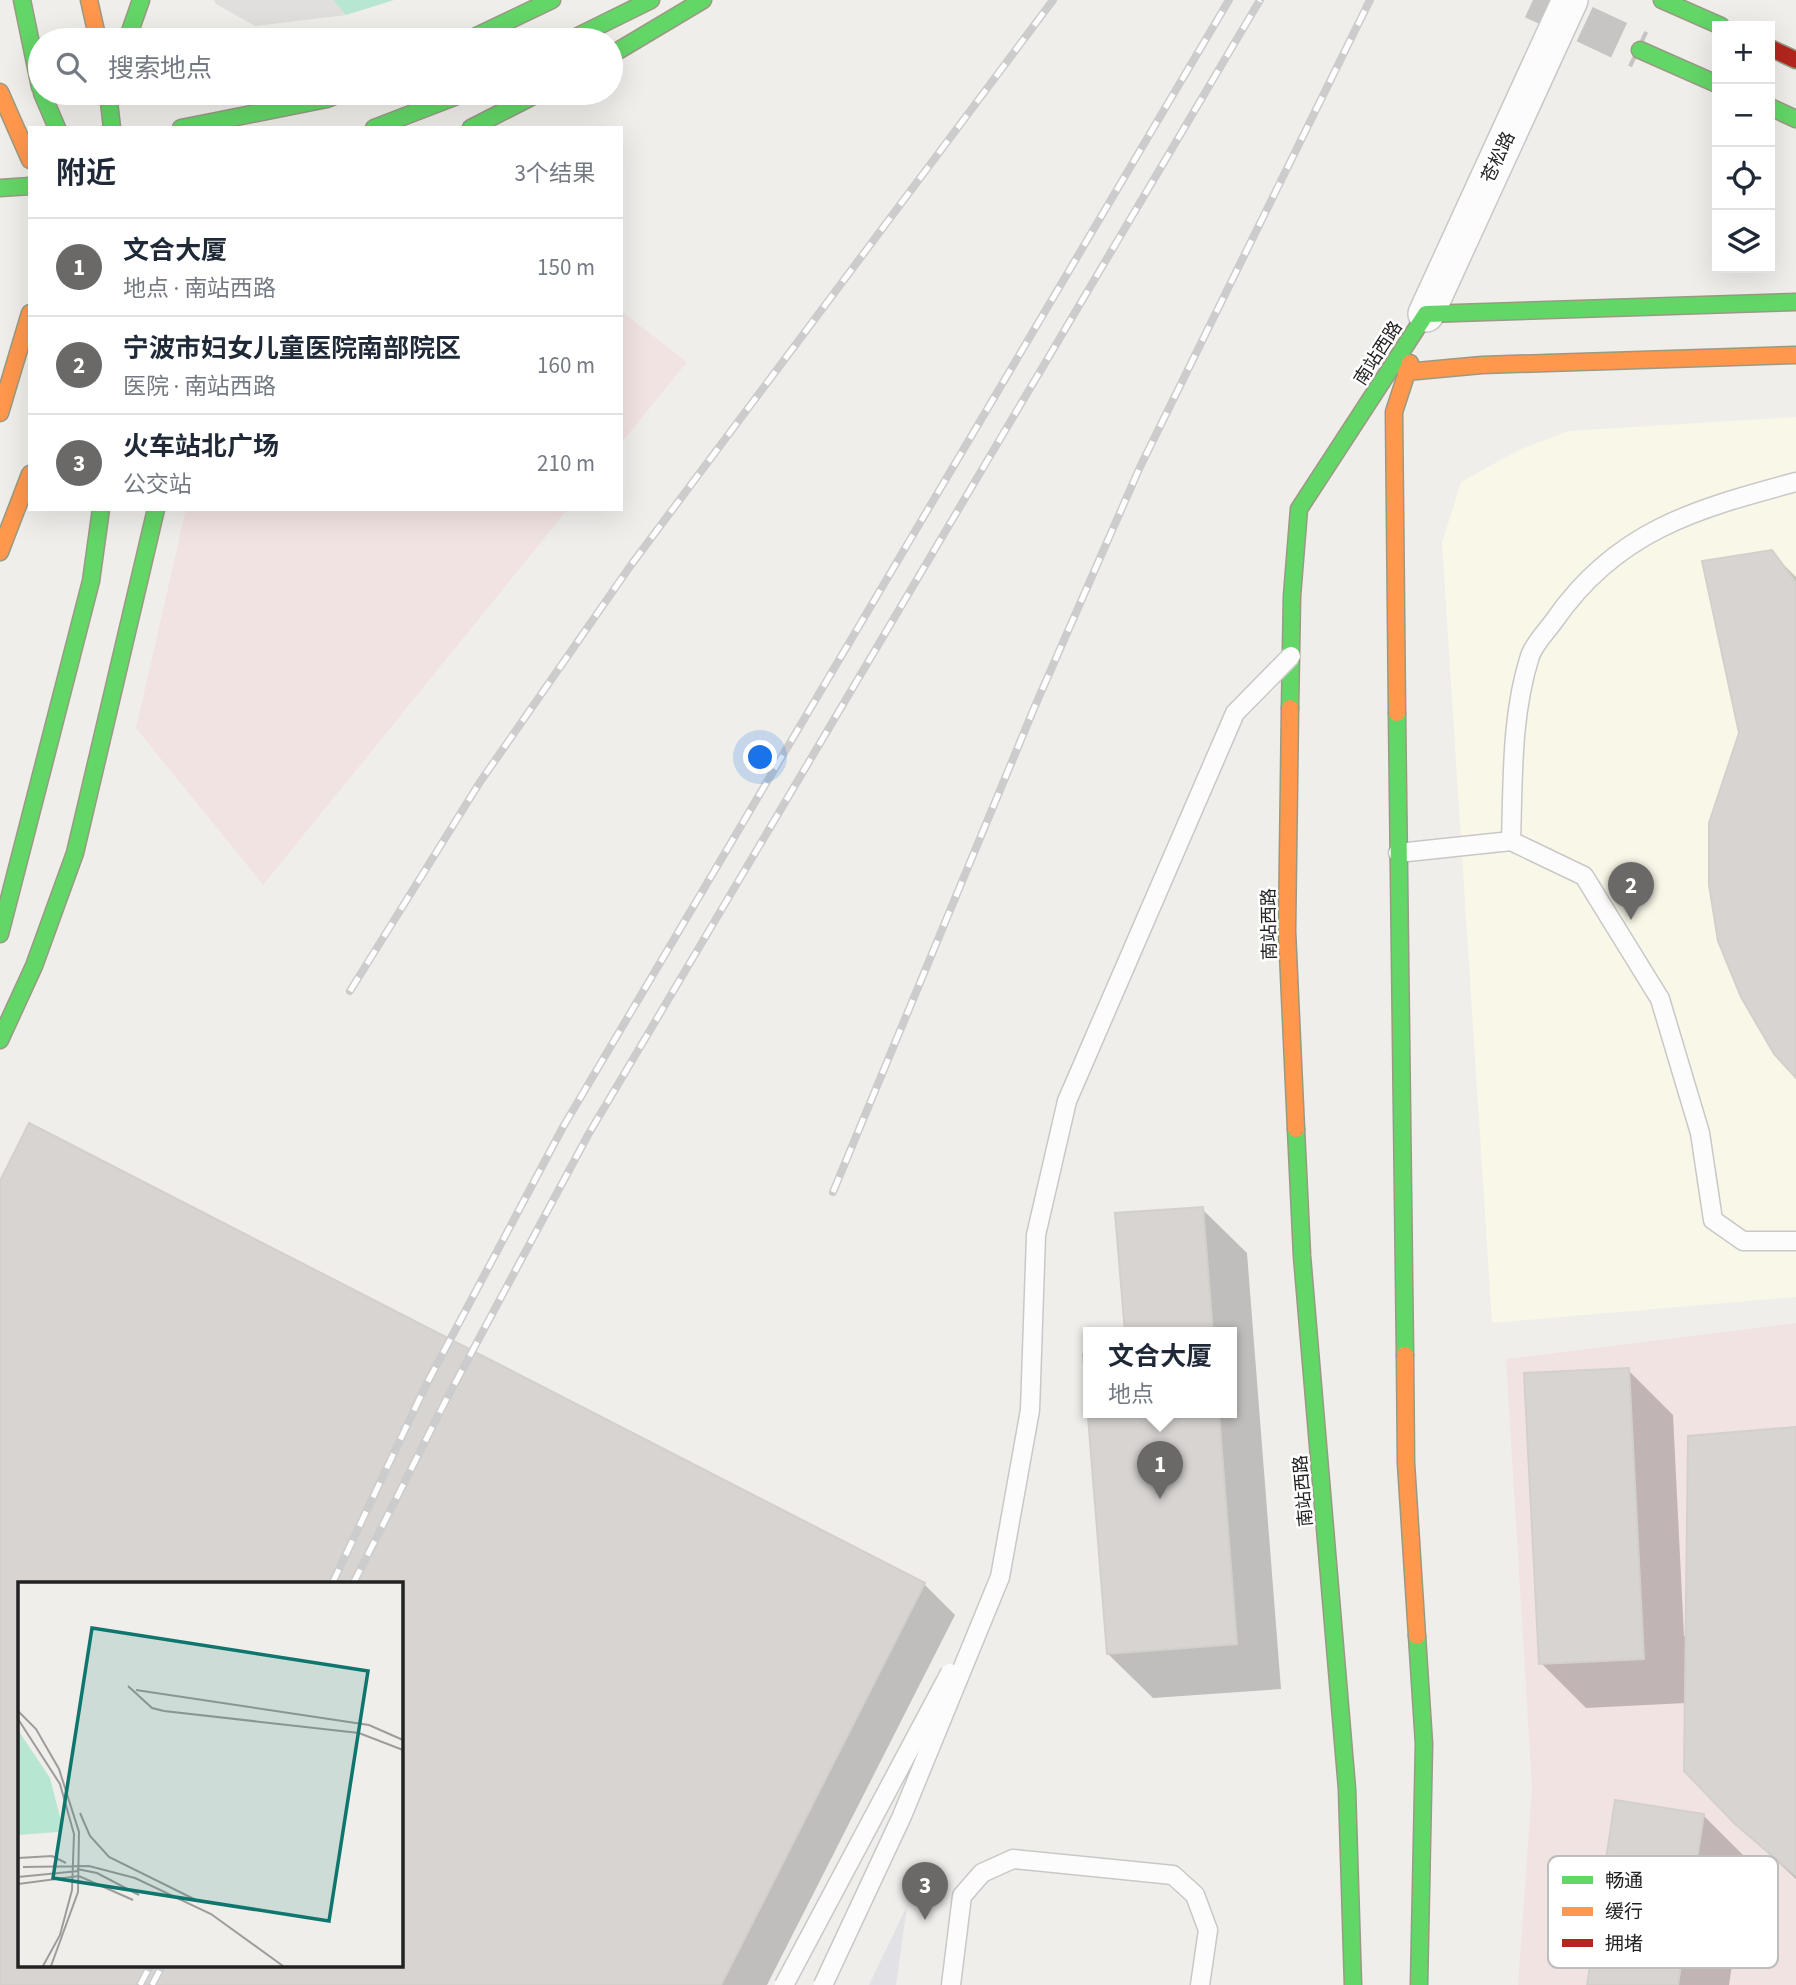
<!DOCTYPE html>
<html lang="zh">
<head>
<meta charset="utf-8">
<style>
	:root { --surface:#fff; --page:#f2f2f3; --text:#1f2937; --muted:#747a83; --line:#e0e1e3; --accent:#6a6968 }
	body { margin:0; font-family:"Source Sans 3","Noto Sans SC",sans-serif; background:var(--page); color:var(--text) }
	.controls { position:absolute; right:21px; top:21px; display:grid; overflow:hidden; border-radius:0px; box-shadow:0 7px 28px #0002 }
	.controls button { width:63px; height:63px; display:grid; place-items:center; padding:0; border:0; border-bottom:2px solid var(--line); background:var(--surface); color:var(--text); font:35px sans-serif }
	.you { position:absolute; left:761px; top:758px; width:24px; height:24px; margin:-18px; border:5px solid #fff; border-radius:50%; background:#1a73e8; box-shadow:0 0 0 10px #1a73e833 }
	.badge { display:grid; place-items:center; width:46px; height:46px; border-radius:50%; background:var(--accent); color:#fff; font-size:23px; font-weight:700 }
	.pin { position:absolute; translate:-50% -58px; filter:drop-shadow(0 2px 4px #0008) }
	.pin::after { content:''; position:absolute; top:37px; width:24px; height:21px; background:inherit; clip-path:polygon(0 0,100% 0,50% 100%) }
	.popup { position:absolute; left:1083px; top:1327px; width:154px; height:91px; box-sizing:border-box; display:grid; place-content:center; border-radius:0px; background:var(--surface); filter:drop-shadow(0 2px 5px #0005); font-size:23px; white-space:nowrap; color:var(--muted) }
	.popup b { font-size:26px; color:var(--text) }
	.popup::after { content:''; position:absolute; left:50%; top:100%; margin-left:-14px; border:14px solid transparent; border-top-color:var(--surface) }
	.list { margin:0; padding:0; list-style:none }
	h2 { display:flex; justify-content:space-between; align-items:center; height:91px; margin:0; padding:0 28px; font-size:30px }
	h2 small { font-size:23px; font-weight:400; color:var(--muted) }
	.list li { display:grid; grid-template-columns:46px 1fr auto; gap:21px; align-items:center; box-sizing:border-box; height:98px; padding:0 28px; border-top:2px solid var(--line) }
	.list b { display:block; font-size:26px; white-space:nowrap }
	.list p { margin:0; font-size:23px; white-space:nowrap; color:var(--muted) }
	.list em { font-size:23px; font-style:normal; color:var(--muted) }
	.icon { flex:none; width:38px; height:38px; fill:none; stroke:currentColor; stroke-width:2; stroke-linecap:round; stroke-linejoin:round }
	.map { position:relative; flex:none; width:1796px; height:1985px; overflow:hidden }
	.search { position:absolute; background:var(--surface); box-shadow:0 7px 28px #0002; left:28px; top:28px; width:595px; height:77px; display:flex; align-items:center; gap:18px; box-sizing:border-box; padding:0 24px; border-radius:38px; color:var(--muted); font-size:26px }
	.panel { position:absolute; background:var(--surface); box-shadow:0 7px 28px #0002; left:28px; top:126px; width:595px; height:385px; border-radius:0px }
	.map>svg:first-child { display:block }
	.commercial { fill:#f1e3e1 }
	.education { fill:#f8f7e8 }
	.pitch { fill:#b7e6d2 }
	.parking { fill:#e0dfde }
	.plaza { fill:#e2e1e5 }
	.shadow { fill:#0003; fill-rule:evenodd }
	.building { fill:#d7d4d2; stroke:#d3d0cc; stroke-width:2; fill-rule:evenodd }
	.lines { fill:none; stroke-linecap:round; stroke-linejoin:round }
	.secondary-tunnel { stroke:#c7c5c3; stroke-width:38; stroke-dasharray:38 19; stroke-linecap:butt }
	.lane-casing { stroke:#c9c8c7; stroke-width:21 }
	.street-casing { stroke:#c9c8c7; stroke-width:38 }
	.fast-casing { stroke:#999a82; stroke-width:19 }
	.slow-casing { stroke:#999a82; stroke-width:19 }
	.jam-casing { stroke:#999a82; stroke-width:19 }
	.lane { stroke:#fdfcfc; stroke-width:18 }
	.street { stroke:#fdfcfc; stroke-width:35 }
	.fast { stroke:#63d668; stroke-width:16 }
	.slow { stroke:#ff974d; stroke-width:16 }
	.jam { stroke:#b3261e; stroke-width:16 }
	.rail-casing { stroke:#ccc; stroke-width:8 }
	.rail { stroke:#fff; stroke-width:5; stroke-dasharray:16; stroke-linecap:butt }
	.lane-bridge-casing { stroke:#c9c8c7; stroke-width:21; stroke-linecap:butt }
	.fast-bridge-casing { stroke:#999a82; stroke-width:19; stroke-linecap:butt }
	.lane-bridge { stroke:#fdfcfc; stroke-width:18 }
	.fast-bridge { stroke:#63d668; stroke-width:16 }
	.labels { text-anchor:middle; stroke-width:5; stroke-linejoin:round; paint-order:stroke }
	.street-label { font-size:18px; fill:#222; stroke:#fff }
	.inset-road { fill:none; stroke:#9e9c9b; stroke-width:2 }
	.view { fill:#0f766e; fill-opacity:0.15; stroke:#0f766e; stroke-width:3.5 }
	.inset-edge { fill:none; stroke:#222; stroke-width:3.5 }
	.key { fill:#fff; stroke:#bdbdbd; stroke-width:2 }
	.key-label { font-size:19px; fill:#222 }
</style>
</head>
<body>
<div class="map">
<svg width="1796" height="1985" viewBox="0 0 1796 1985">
	<rect width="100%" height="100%" fill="#f0eeeb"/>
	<path class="commercial" d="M621,311L687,362L621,443Z
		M186,509H568L263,885L136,728Z
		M1796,1323V1985H1518L1532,1787L1506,1359Z"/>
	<path class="education" d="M1796,417V1297L1492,1323L1442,543L1461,482L1519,450L1568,431Z"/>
	<path class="pitch" d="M333,0H394L346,15Z"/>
	<path class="parking" d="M214,0H333L346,15L255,26L216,4Z"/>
	<path class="plaza" d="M907,1906L896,1985H869Z"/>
	<path class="shadow" d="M1771,552L1796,577V1075L1741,734Z
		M0,1185L924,1584L955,1615L767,1985H0ZM19,1584H401V1966H19Z
		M1202,1209L1247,1253L1281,1689L1153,1698L1108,1654L1089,1413H1232V1333H1126Z
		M1628,1370L1673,1415L1684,1636H1687L1796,1429V1879L1736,1823L1686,1703L1586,1708L1541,1663Z
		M1703,1815L1748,1860L1729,1985H1589Z"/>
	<path class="building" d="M1772,550L1796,583V1078L1774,1054L1741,997L1718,941L1709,885V823L1739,733L1702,561Z
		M29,1123L925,1583L721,1985H0V1181ZM19,1584H401V1966H19Z
		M1203,1207L1213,1333H1125L1115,1213Z
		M1088,1353V1413H1219L1237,1644L1107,1654L1083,1354Z
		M1629,1368L1644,1659L1539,1664L1524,1373Z
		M1796,1427V1876L1735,1824L1684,1771L1688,1436Z
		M1615,1800L1704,1814L1678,1985H1587Z"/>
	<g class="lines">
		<path class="secondary-tunnel" d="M1533,0L1640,50"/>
		<defs>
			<path id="lane" d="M1511,841C1513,780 1511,715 1530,656C1534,644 1546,632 1554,621C1616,531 1695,509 1796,482
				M1398,853L1511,841L1584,876L1660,999L1700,1133L1713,1220L1743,1241H1796
				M951,1985L962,1896L982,1873L1013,1859L1173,1875L1195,1895L1208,1930L1200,1985"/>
			<path id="street" d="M1426,314L1570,0"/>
			<path id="fast" d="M22,0L40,87
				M1662,0L1721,26
				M127,40L141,0
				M468,40L552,0
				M570,40L651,0
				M1640,50L1717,84
				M611,55L703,0
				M42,93L57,128
				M1770,107L1796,119
				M181,128L327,99L342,93
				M374,128L465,93
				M471,128L539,93
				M0,188L30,186
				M1426,314L1796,302
				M1290,708L1292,596L1299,509L1426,314
				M1397,713L1405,1355
				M0,934L91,581L101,509
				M0,1040L34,966L75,853L156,509
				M1296,1129L1302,1256L1347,1789L1353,1985
				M1417,1636L1424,1744L1419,1985"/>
			<path id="slow" d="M89,0L98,40
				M0,92L30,160
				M1406,372L1482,365L1796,355
				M0,413L30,313
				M0,552L30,474
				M1290,708L1287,931L1296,1129
				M1397,713L1394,412L1410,363
				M1405,1355L1406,1463L1417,1636"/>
			<path id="jam" d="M1770,48L1796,60"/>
		</defs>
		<use href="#lane" class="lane-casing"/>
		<use href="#street" class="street-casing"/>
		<use href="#fast" class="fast-casing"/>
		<use href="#slow" class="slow-casing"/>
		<use href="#jam" class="jam-casing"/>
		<use href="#lane" class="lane"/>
		<use href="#street" class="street"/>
		<use href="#fast" class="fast"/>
		<use href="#slow" class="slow"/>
		<use href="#jam" class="jam"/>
		<defs>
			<path id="rail" d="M350,991L480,782L631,565L1053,0
				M833,1192L1035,706L1140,467L1370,0
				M332,1584L426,1385L563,1127L1229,0
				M353,1584L445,1402L588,1135L1260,0
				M140,1985L150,1966
				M152,1985L162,1966"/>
		</defs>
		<use href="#rail" class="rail-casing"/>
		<use href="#rail" class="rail"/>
		<defs>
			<path id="lane-bridge" d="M784,1985L950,1673
				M823,1985L902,1816L1000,1577L1030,1410L1036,1235L1067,1101L1235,713L1291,656"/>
			<path id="fast-bridge" d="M108,93L112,128"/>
		</defs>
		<use href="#lane-bridge" class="lane-bridge-casing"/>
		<use href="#fast-bridge" class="fast-bridge-casing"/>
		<use href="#lane-bridge" class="lane-bridge"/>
		<use href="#fast-bridge" class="fast-bridge"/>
	</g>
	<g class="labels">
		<g class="street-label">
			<text transform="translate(1498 157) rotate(-65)" y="6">苍松路</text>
			<text transform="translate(1378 353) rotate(-57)" y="6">南站西路</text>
			<text transform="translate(1269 924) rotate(-91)" y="6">南站西路</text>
			<text transform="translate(1303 1491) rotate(-95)" y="6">南站西路</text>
		</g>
	</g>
	<g transform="translate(18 1582)">
		<rect width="385" height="385" fill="#f0eeeb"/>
		<path d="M0,148L32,196L42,235L44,248L40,250L0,253Z" fill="#b7e6d2"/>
		<path class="inset-road" d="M110,104L134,126L146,129L341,151L385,168M118,108L351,143L385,158M0,129L18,147L41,187L61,250L60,310L33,384M0,137L42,202L56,252L54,308L42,353L25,384M62,231L72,254L91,275L178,318M0,276L34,274L48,281M5,285L71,284L117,296L193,332L265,384M59,287L79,291L121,313M0,295L61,289M0,302L61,294L115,318"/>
		<path class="view" d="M74,46L350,89L311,339L35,296Z"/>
		<rect width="385" height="385" class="inset-edge"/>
	</g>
	<rect x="1548" y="1856" width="230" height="112" rx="10" class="key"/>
	<rect x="1562" y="1876" width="31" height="8" fill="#63d668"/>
	<rect x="1562" y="1907" width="31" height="9" fill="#ff974d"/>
	<rect x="1562" y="1939" width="31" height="8" fill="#b3261e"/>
	<g class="key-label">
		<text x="1605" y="1887">畅通</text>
		<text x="1605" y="1918">缓行</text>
		<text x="1605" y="1950">拥堵</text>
	</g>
</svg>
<div class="controls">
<button>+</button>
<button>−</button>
<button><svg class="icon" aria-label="locate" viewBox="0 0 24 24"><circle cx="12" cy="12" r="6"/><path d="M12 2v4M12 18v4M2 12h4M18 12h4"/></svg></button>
<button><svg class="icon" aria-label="layers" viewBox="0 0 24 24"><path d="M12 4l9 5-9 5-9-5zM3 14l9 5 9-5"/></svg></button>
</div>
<div class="you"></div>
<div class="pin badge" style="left:1160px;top:1499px">1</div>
<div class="popup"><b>文合大厦</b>地点</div>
<div class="pin badge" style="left:1631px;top:920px">2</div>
<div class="pin badge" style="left:925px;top:1920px">3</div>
<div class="search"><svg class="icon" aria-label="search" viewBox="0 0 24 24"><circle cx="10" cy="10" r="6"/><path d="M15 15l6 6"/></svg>搜索地点</div>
<section class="panel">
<h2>附近<small>3个结果</small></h2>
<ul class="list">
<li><span class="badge">1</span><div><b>文合大厦</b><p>地点 · 南站西路</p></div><em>150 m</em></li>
<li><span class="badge">2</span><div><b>宁波市妇女儿童医院南部院区</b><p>医院 · 南站西路</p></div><em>160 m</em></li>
<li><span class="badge">3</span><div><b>火车站北广场</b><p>公交站</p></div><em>210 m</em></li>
</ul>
</section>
</div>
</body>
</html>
